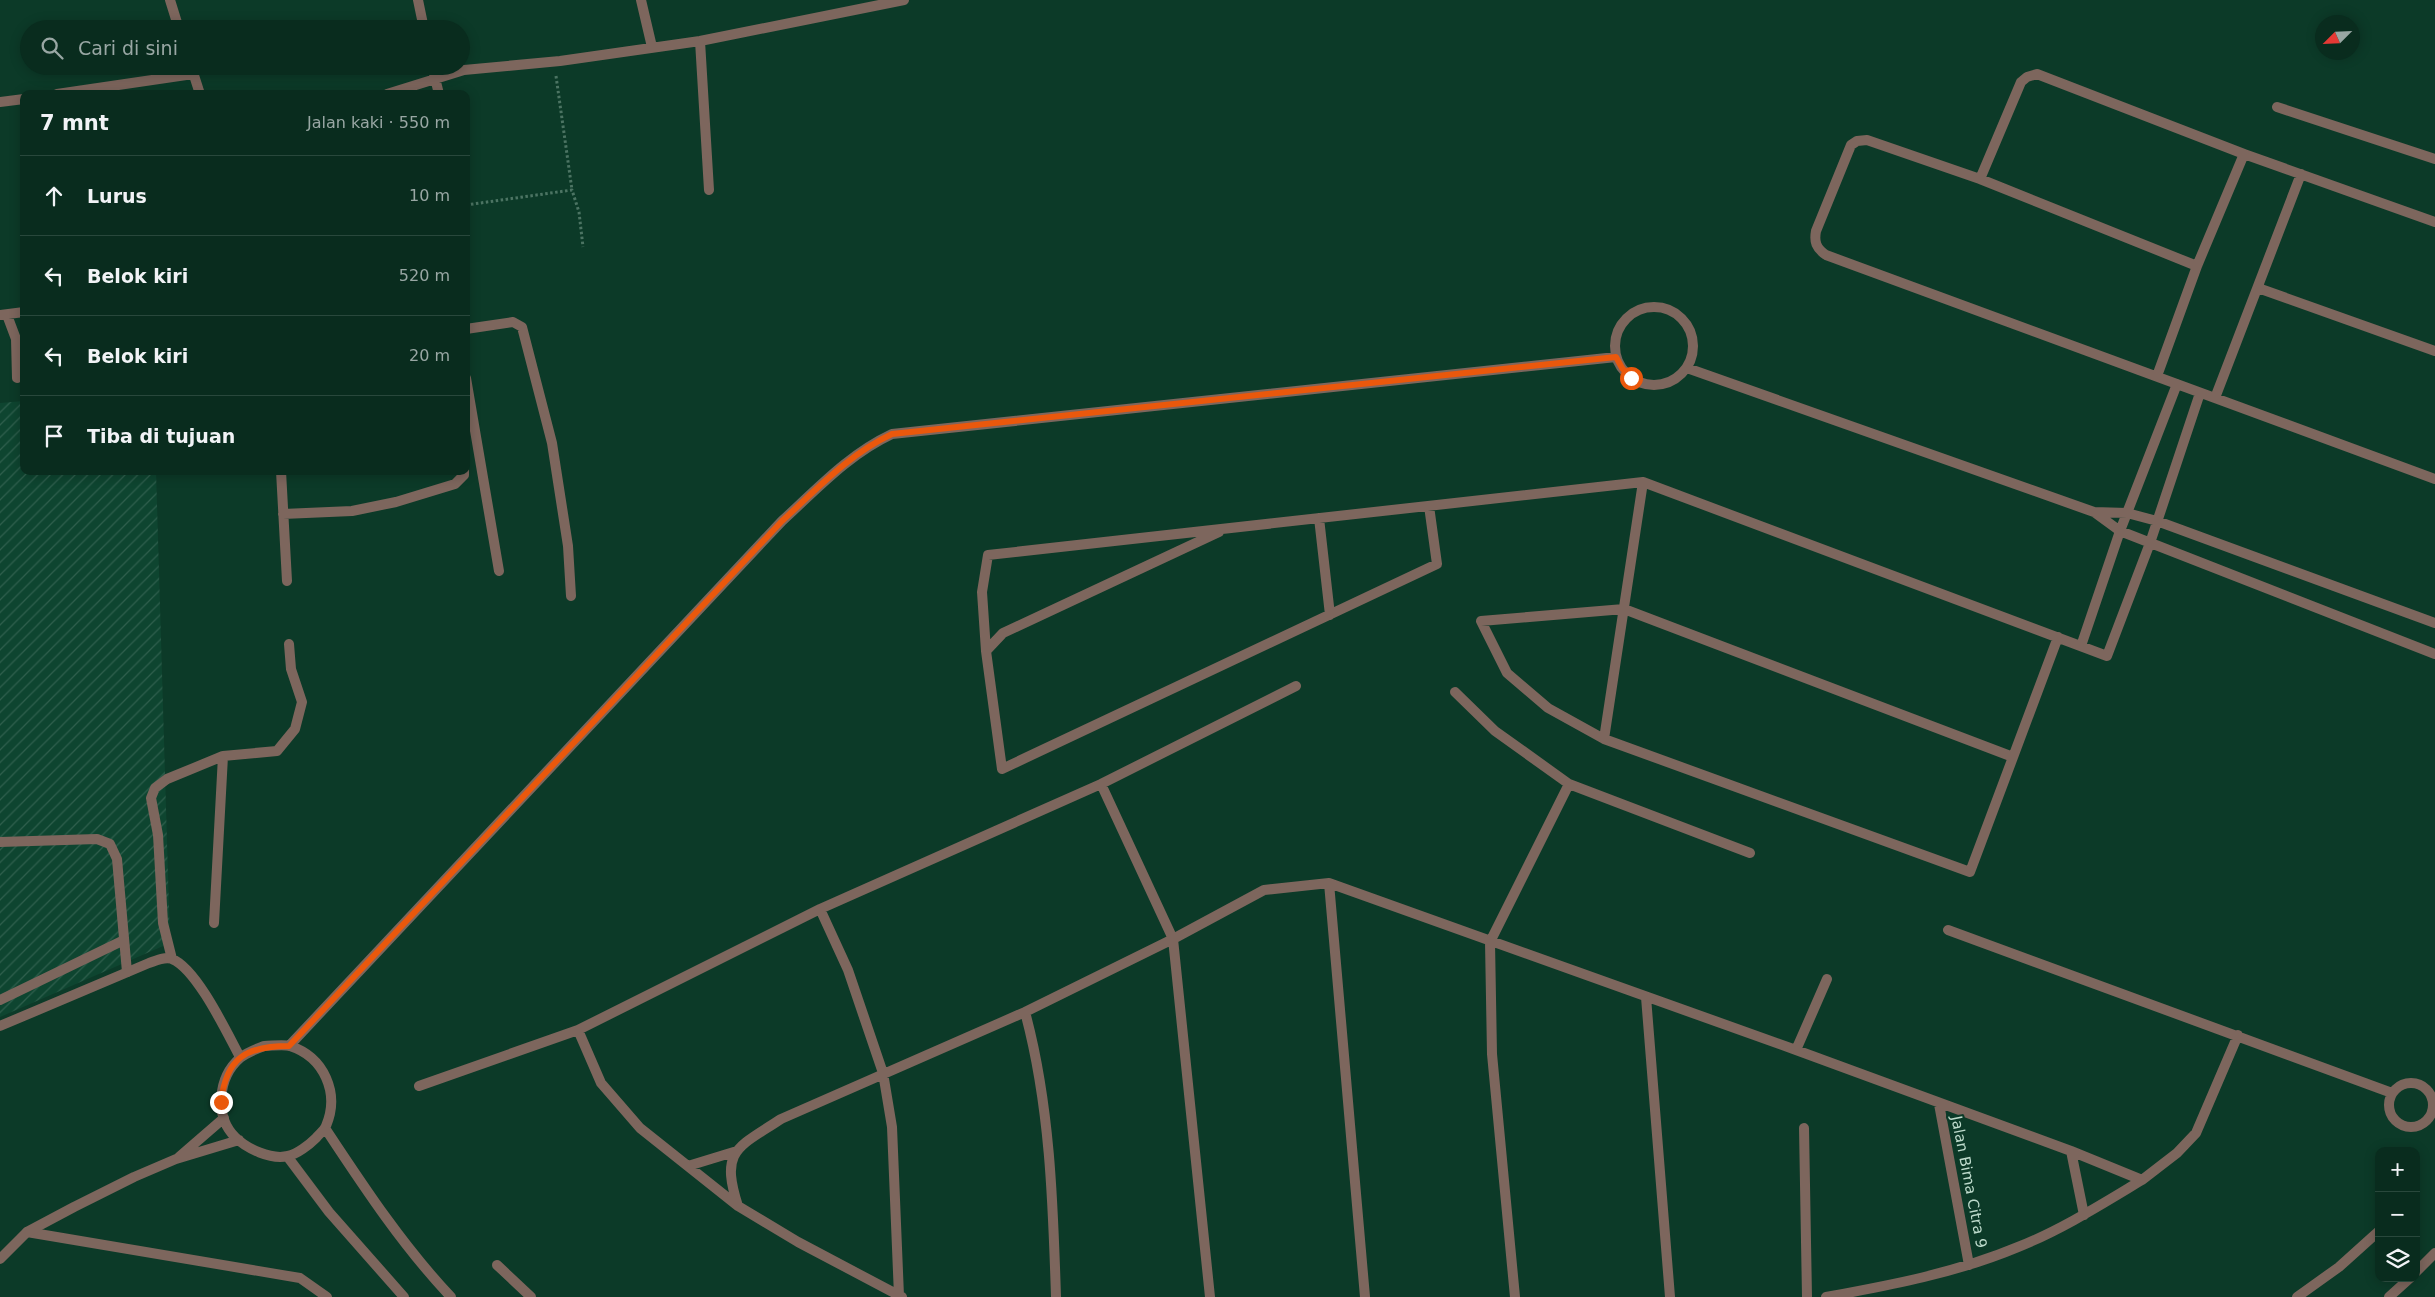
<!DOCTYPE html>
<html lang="id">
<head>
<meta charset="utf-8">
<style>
	:root { --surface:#092c1e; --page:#123427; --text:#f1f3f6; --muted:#99a7a4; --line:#29483c }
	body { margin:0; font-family:"DejaVu Sans",sans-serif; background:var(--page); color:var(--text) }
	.controls { position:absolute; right:15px; bottom:15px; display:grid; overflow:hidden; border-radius:10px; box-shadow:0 2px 12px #0003 }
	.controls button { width:45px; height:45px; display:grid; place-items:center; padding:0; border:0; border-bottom:1px solid var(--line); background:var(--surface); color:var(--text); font:25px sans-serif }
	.compass { position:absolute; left:2315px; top:15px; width:45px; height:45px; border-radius:50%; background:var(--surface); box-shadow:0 2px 12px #0003; rotate:246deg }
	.stop { position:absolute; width:15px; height:15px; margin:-11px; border:4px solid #ea580c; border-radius:50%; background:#fff }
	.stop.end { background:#ea580c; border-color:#fff; box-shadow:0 1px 5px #0008 }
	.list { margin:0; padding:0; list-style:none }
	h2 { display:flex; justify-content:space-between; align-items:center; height:65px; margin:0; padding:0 20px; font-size:21px }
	h2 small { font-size:16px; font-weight:400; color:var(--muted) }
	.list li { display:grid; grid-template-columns:32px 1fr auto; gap:15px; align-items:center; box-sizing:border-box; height:80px; padding:0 20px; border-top:1px solid var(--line) }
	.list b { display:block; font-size:19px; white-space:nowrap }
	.list em { font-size:16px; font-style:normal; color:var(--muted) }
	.icon { flex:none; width:28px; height:28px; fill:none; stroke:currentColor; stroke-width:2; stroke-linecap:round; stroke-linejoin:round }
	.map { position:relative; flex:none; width:2435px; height:1297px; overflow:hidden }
	.search { position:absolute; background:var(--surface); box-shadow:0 2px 12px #0003; left:20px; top:20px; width:450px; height:55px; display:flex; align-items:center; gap:12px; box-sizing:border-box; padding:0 18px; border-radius:28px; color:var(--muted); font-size:19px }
	.panel { position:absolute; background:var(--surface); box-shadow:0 2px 12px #0003; left:20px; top:90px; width:450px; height:385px; border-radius:10px }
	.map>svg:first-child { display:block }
	.industrial { fill:url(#industrial-furrows) }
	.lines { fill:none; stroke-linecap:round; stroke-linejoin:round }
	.path { stroke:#4c7463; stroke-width:3; stroke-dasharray:2.5 2.5; stroke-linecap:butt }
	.service { stroke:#7d665d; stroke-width:10 }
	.minor { stroke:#7d665d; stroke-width:10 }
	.route { stroke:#ea580c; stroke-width:6 }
	.labels { text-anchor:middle; stroke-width:4.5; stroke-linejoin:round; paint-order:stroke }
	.street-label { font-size:15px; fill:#bedbcc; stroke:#0c3a28 }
</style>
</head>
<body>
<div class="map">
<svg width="2435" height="1297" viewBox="0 0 2435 1297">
	<defs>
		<pattern id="industrial-furrows" width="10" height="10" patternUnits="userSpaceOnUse" patternTransform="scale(1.25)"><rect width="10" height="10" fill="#0e4530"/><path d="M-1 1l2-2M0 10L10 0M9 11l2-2" fill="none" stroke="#2f5f4d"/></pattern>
	</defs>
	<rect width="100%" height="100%" fill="#0c3a28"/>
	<path class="industrial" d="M24,401V471H156L170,943L0,1017V403Z"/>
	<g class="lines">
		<path class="path" d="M556,76L572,190
			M466,205L572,190L579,212L583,247"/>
		<path class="service" d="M0,842L97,839L110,844L117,859L127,972
			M0,1000L122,941
			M27,1232L300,1278L327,1297"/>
		<path class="minor" d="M170,0L179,29
			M418,0L424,29
			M641,0L652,47
			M700,41L709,190
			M191,66L200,94
			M432,66L439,94
			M57,94L193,74
			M387,94L464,70L560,61L700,41L904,0
			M0,102L24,99
			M2277,107L2435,159
			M2244,154L2435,222
			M1980,179L2021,82L2027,77L2037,74L2244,154L2197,266L2157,376
			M2197,266L1980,179L1867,140L1857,141L1851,145L1816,231C1814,242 1816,248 1826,255L2435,479
			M2258,288L2435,351
			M1615 346a39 39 0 1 1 78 0a39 39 0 1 1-78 0Z
			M0,315L24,312
			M7,315L16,339L17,378
			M466,329L513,322L522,327L552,443L568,546L571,596
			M1687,368L2094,512L2120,531L2435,654
			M466,378L499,571
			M2215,398L2301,174
			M281,471L287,581
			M2094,512L2127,513L2157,521L2435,623
			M283,514L352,511L396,502L455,484L464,475V471
			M1319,518L1330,615
			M1219,532L1003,633L986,651L1002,769L1437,564L1429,506
			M2081,646L2120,531L2177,384
			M986,651L982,592L988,555L1643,482L2107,656L2150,543L2200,393
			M1455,692L1495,731L1569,784L1750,853
			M1604,739L1643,482
			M2013,757L1624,609L1481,621L1507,673L1548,708L1604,739L1970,872L2058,637
			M1101,784L1173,939L1264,890L1329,883L1796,1050L2071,1151L2142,1180C2102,1204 2061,1230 2018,1247C1956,1273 1891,1285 1826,1297
			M1329,883L1365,1297
			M820,909L848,970L883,1073L892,1127L899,1296
			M214,923L223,756L277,751L295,729L302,702L291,669L289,644
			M1948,930L2392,1093
			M172,959L163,923L158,835L151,798L155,788L167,779L223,756
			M1646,997L1670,1297
			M1025,1012C1050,1104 1053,1202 1056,1297
			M0,1026L149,963C155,961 165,956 172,959C197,969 227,1033 240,1057
			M578,1030L601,1083L640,1128L738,1206L798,1242L902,1297
			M264,1046C272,1046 283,1044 290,1046C324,1057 340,1093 326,1126C324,1131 319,1134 316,1138C309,1145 297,1154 288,1156C271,1160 247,1149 235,1137C214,1116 218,1077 240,1058C246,1053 256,1049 264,1046Z
			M289,1046L782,521C817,489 849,454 892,434L1616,357
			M1796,1050L1827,979
			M2389 1105a22 22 0 1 1 44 0a22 22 0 1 1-44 0Z
			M419,1086L578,1030L820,909L1101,784L1296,686
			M1939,1104L1969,1265
			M325,1128C364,1187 402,1245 451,1297
			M1804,1128L1807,1297
			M2071,1151L2084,1215
			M287,1156L329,1212L404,1297
			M179,1157L224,1118
			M688,1166L737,1151
			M2142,1180L2177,1153L2196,1133L2238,1035
			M738,1206C720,1150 737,1148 781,1119L1025,1012L1173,939L1210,1297
			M0,1259L27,1232L74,1207L134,1177L176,1159L239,1140
			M497,1265L531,1297
			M2416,1272L2435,1253
			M1515,1297L1492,1054L1490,942L1569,784
			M2297,1297L2339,1267L2379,1231
			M2389,1297L2410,1278"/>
	</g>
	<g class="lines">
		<path class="route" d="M221,1102C226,1057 247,1046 289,1046L782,521C817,489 849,454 892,434L1616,357L1622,368L1631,378"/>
	</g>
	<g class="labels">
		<g class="street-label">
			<text transform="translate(1969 1182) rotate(79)" y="5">Jalan Bima Citra 9</text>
		</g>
	</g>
</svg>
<div class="controls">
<button>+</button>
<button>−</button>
<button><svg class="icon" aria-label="layers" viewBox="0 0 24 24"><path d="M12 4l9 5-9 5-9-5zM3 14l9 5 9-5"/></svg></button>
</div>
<svg class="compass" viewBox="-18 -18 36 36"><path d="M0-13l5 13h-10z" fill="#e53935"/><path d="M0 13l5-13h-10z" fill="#99a7a4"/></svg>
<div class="stop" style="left:1631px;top:378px"></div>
<div class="stop end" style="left:221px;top:1102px"></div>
<div class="search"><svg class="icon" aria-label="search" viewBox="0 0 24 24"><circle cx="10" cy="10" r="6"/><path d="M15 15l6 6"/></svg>Cari di sini</div>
<section class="panel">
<h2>7 mnt<small>Jalan kaki · 550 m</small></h2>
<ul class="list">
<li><svg class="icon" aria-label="ahead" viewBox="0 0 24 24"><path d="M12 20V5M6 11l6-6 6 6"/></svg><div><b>Lurus</b></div><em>10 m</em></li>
<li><svg class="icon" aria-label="left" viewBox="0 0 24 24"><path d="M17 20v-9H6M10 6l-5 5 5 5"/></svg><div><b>Belok kiri</b></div><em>520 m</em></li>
<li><svg class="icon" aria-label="left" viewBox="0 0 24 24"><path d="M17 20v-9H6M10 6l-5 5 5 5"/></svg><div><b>Belok kiri</b></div><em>20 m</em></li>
<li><svg class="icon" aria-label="arrive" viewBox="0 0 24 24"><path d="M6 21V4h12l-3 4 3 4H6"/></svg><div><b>Tiba di tujuan</b></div></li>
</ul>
</section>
</div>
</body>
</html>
